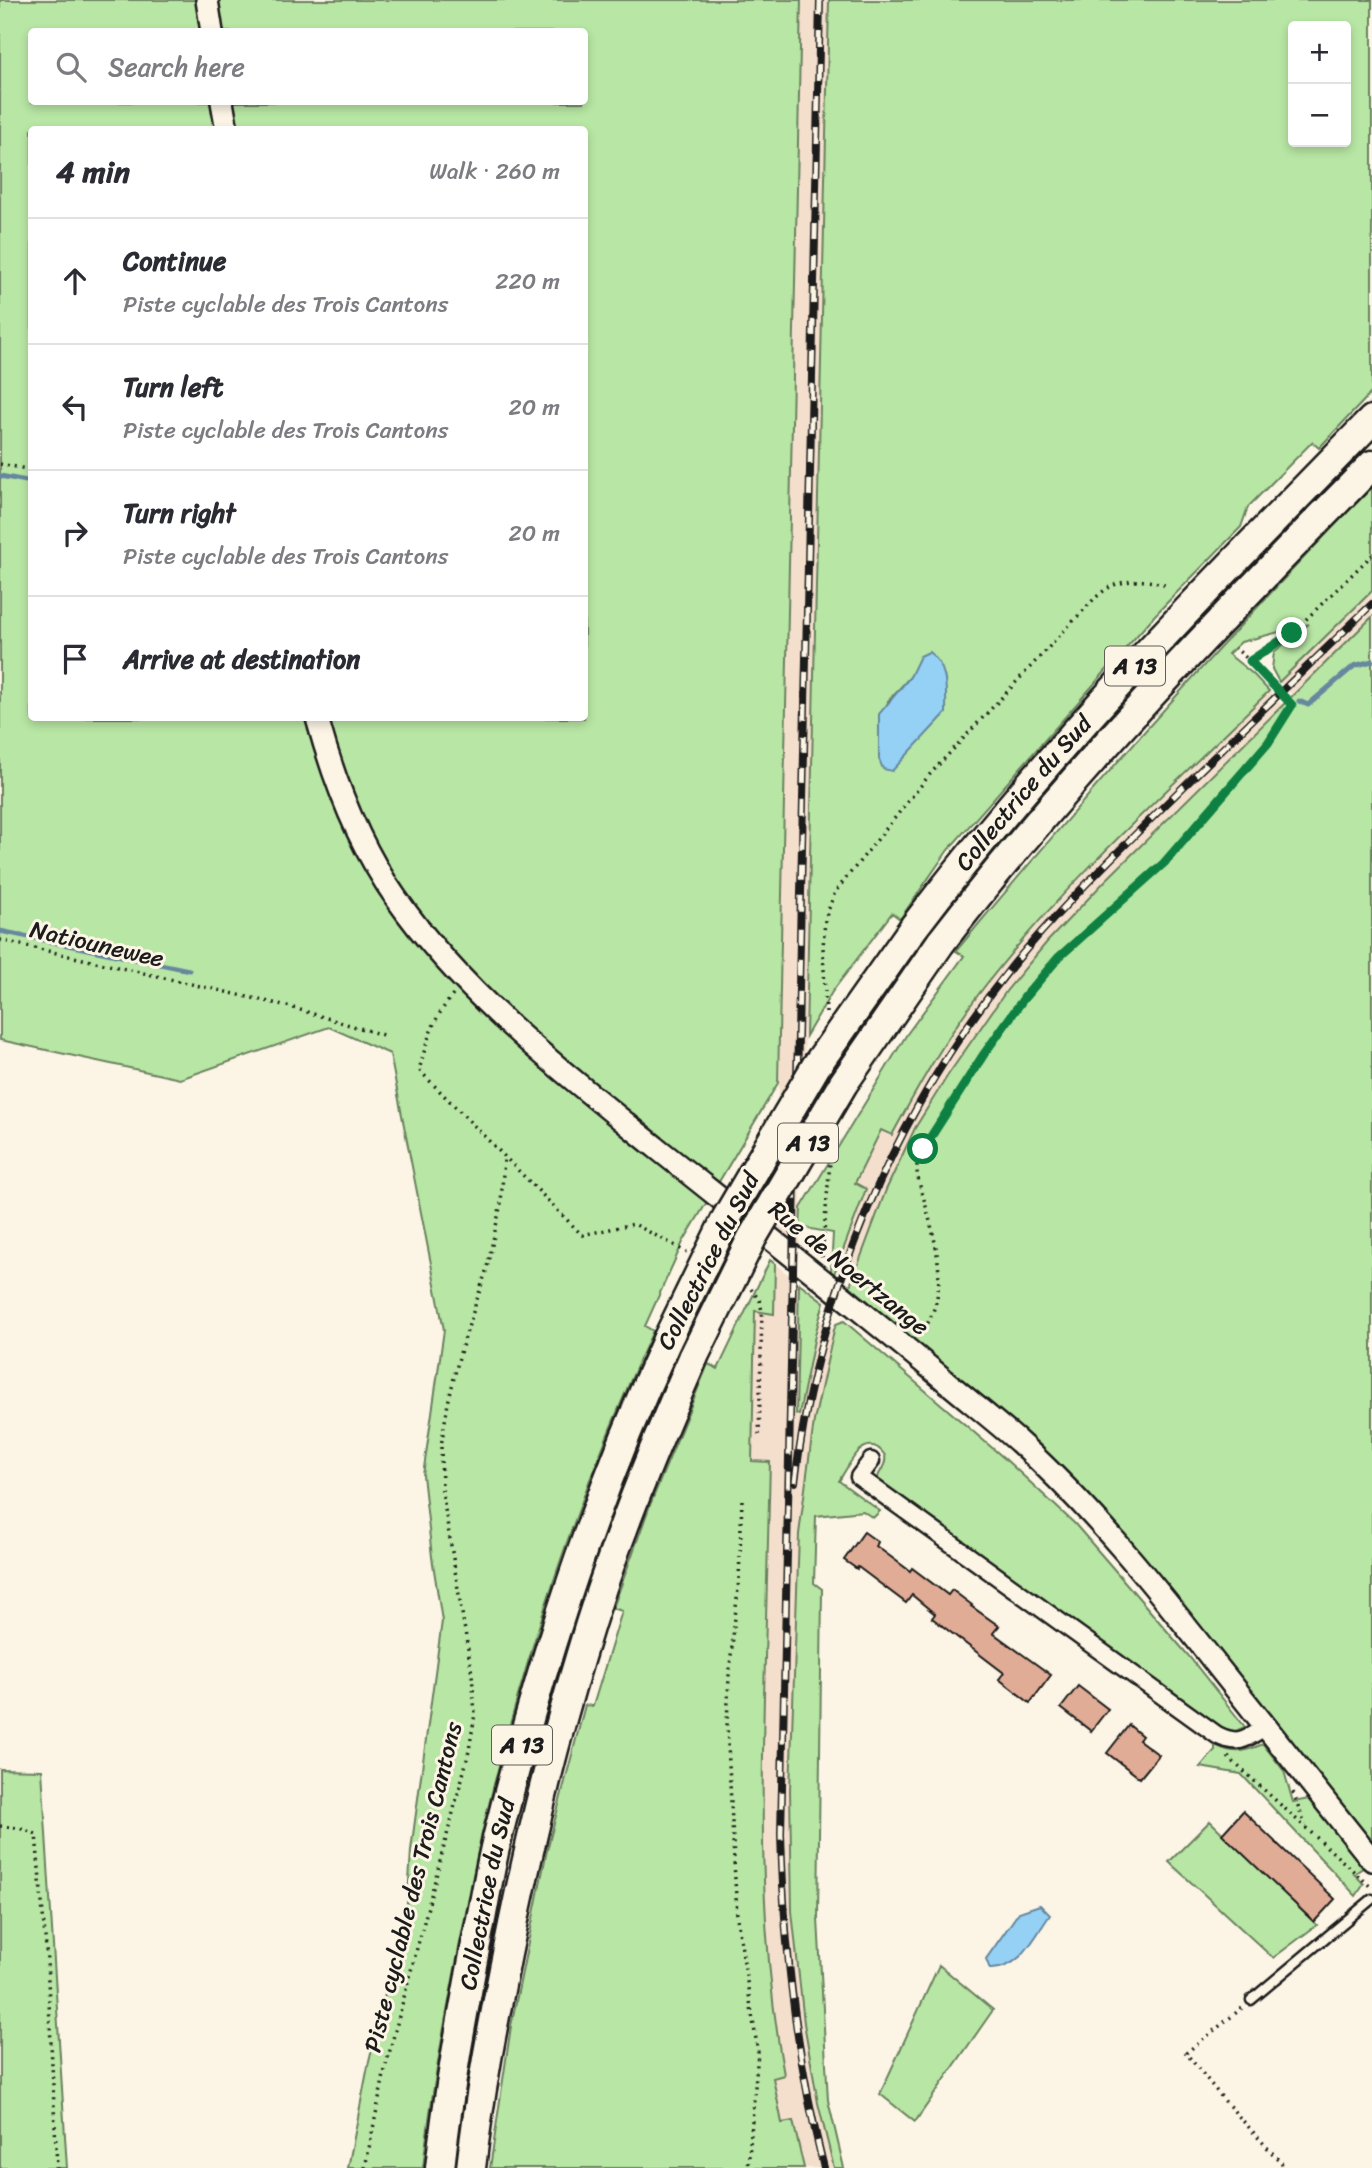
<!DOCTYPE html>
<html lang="en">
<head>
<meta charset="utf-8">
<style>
	:root { --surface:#fff; --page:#f7f7f7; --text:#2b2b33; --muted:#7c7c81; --line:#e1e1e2 }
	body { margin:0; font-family:Sriracha,sans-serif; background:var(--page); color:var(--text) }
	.controls { position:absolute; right:21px; top:21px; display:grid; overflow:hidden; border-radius:7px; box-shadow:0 4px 10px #0003 }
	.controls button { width:63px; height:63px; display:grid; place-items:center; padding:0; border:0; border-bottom:2px solid var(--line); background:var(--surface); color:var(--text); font:35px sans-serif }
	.stop { position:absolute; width:21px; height:21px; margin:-16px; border:5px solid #0b8043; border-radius:50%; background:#fff }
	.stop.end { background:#0b8043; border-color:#fff; box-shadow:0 2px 7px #0008 }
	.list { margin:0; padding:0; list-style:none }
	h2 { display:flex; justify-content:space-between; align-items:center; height:91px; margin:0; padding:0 28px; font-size:30px }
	h2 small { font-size:23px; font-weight:400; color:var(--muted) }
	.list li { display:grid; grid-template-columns:46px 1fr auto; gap:21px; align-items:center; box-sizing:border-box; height:126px; padding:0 28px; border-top:2px solid var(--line) }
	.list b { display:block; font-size:26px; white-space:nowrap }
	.list p { margin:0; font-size:23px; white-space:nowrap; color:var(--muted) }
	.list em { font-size:23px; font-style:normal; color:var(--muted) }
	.icon { flex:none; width:38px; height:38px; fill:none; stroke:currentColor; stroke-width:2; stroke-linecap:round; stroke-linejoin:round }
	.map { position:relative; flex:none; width:1372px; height:2168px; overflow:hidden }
	.search { position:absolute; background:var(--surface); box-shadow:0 4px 10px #0003; left:28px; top:28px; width:560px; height:77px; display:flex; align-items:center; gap:18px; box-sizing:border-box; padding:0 24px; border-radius:7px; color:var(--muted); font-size:26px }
	.panel { position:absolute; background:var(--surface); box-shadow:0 4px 10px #0003; left:28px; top:126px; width:560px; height:595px; border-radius:7px }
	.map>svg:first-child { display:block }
	.built { fill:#f4dfcd }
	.green { fill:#b8e6a4; stroke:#6a8160; stroke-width:2; fill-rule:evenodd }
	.water { fill:#95d0f5; stroke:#65889e; stroke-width:2 }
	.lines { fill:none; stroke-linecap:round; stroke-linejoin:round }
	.stream { stroke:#65889e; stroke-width:5 }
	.building { fill:#e1ac96; stroke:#1c1c1c; stroke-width:2 }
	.service-casing { stroke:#1c1c1c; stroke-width:13 }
	.minor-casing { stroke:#1c1c1c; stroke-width:21 }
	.secondary-casing { stroke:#1c1c1c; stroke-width:26 }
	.motorway-casing { stroke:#1c1c1c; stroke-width:33 }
	.path { stroke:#1c1c1c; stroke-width:3.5; stroke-dasharray:2 5; stroke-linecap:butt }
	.service { stroke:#fcf5e5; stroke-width:8 }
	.minor { stroke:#fcf5e5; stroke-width:16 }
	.secondary { stroke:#fcf5e5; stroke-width:21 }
	.motorway { stroke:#fcf5e5; stroke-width:28 }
	.rail-casing { stroke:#1c1c1c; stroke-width:8 }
	.rail { stroke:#fcf5e5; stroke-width:5; stroke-dasharray:16; stroke-linecap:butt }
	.motorway-bridge-casing { stroke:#1c1c1c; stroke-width:33; stroke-linecap:butt }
	.motorway-bridge { stroke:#fcf5e5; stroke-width:28 }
	.route { stroke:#0b8043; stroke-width:9 }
	.labels { text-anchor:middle; stroke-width:6; stroke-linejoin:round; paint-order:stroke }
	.shield { fill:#fcf5e5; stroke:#5f5d58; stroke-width:2 }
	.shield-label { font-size:23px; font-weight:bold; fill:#1c1c1c }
	.street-label { font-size:24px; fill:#1c1c1c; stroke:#fcf5e5 }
</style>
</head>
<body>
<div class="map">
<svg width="1372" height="2168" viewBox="0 0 1372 2168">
	<rect width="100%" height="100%" fill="#fcf5e5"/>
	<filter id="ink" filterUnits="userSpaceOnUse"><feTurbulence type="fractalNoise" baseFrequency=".0143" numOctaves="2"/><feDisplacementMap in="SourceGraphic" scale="14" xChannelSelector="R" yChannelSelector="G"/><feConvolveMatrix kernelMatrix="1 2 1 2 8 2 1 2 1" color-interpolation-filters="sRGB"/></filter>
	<g filter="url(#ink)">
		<path class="built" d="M801,0H829L800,1245L776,1226Z
			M1372,591V617L1292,695L1279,682Z
			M1269,691L1282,705L1105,881L1047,942L1007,990L948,1075L915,1128L886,1190L855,1269L839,1259L866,1189L855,1183L881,1130L892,1135L930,1065L977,996L1019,944L1091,867Z
			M775,1264L799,1283L796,1414L799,1415L819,1319L834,1330L814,1421L799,1534L790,1790L792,1911L804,2023L818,2103L834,2168H804L793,2122L782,2124L773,2077L784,2075L771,1991L764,1911L752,1461L755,1311L774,1313Z"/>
		<path class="green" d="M0,0H801L778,1083L683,1242L645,1326L653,1331C578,1491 523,1662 482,1833C473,1871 467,1910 459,1948C445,2021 431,2094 423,2168H348L369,2061L408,1898L411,1850L442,1621L432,1557L423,1475L444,1330L390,1054L329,1027L180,1079L0,1040ZM32,32H584V102H32ZM32,130H584V718H32Z
			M829,0H1372V392L1319,448L1312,442L1248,507L1241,527L1155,615L948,850L900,919L892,913L832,992L806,1036ZM1293,26H1346V142H1293ZM910,677L879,759L888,701Z
			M1372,487V591L1279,682L1272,669L1274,652L1309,624L1241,642L1228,654L1253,674L1269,691C1170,789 1063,883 978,995C945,1039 918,1087 892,1135L881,1130L855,1183L866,1189L834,1274L831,1271L833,1233L800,1227L801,1208L907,1034L964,956L956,951C1089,791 1226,636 1372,487Z
			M1372,617V1844L987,1402L850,1286L886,1190L915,1128L948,1075L1007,990L1047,942L1105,881Z
			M770,1260L775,1264L774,1314L755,1311L752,1461L770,1462C768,1541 766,1619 764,1697C761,1824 761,1950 784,2075L773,2078L782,2123L793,2121L804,2168H490L511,2026L547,1850L585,1705L593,1706L622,1611L613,1608L650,1505L708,1364L718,1369Z
			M799,1283L824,1302L815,1335L799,1415L796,1414Z
			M844,1321L1004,1458L1075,1524L1187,1654L1245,1727L1233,1732L1224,1730L881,1494C880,1489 877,1482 878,1477C880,1470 887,1465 885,1456C884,1453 880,1450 878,1448C860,1437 847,1469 839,1481L880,1511L873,1518L863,1511L816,1516L814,1583L822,1589L818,1919L828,2100L844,2168H834L818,2103L804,2023L792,1911L790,1790L799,1534L814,1421L834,1330L836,1324Z
			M1263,1744L1284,1771L1293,1802L1309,1799L1364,1867L1354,1874L1364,1884L1356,1896L1241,1774L1200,1767L1215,1750V1745C1233,1755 1244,1752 1263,1744Z
			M0,1769L42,1770L67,2168H0Z
			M1210,1821L1317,1925L1273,1958L1169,1862Z
			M939,1965L993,2010L915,2122L880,2094Z"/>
		<path class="water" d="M929,652C949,667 946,690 946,713L892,771L883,769L879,759V714L910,677L920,656Z
			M1040,1905L1050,1915C1034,1937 1021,1970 990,1969L986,1959L1019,1912Z"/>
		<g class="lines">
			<path class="stream" d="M0,476L32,482
				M1299,701L1308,705L1354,666L1372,661
				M0,931L189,970"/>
		</g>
		<path class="building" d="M864,1532L878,1542L876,1546L910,1571L912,1568L948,1595L952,1590L972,1605L971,1606L999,1626L993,1633L1051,1675L1030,1703L999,1679L1004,1673L932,1618L935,1614L912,1595L906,1603L858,1567L857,1569L844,1560Z
			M1078,1686L1108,1709L1091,1731L1061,1708Z
			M1129,1725L1142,1736L1139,1740L1159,1755L1140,1778L1107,1753Z
			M1243,1811L1335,1899L1314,1922L1222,1834Z"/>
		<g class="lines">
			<defs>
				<path id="service" d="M1251,2000L1372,1899"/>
				<path id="minor" d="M871,1461L859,1477L1217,1735C1239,1746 1246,1739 1266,1726"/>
				<path id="secondary" d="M207,0L212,32
					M222,102L227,130
					M317,718C334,781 358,844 396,898C465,997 564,1073 658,1149C751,1223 844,1296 935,1372C963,1396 993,1419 1020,1443C1095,1511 1157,1589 1219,1668C1270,1732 1321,1796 1372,1860"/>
				<g id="motorway">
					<path id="s1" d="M914,927C1052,745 1212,583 1372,420"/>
					<path d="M941,942C1072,772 1221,618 1372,465"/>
					<path id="s2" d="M440,2168C448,2093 462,2018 476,1944C484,1907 489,1870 498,1835C540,1666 594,1498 667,1340"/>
					<path d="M471,2168C479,2096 493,2025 507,1954C527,1854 550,1755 580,1657C610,1554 651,1454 694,1356"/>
				</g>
			</defs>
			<use href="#service" class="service-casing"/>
			<use href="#minor" class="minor-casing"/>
			<use href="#secondary" class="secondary-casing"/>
			<use href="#motorway" class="motorway-casing"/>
			<path class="path" d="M0,464L32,470
				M1250,661L1292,633L1372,555
				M0,940L287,1006L386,1036
				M453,995C432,1020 428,1038 419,1070L582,1235L634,1224L687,1252
				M826,1013L823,948L825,919L835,892L931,773L1094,599C1099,595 1105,589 1112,586C1128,579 1152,579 1167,586
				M822,1257L831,1150
				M751,1289L760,1301L762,1312L759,1438
				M920,1335C951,1295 937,1246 925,1203C922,1191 916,1177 917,1165C918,1160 922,1154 924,1149L984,1054L1024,998L1059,957L1164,863L1268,743L1292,705L1250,661L1235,648
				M742,1500L739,1579L729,1675L727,1725L737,1918L758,2052L748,2168
				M1228,1757L1372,1888
				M1293,1792L1305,1825
				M0,1826L19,1828L36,1834L47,1960L57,2168
				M1242,2008L1186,2053L1223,2099L1286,2168
				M365,2168L386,2065L468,1756L475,1714L472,1674L442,1491L441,1446L448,1403L460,1353L487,1268L501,1203L504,1158"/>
			<use href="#service" class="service"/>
			<use href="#minor" class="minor"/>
			<use href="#secondary" class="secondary"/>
			<use href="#motorway" class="motorway"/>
			<defs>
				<path id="rail" d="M820,0L781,1834C784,1947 796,2058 824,2168
					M795,1482C818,1293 894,1113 1013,965C1060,908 1114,856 1166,804C1234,737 1303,671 1372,604"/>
			</defs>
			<use href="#rail" class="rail-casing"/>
			<use href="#rail" class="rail"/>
			<defs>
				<path id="motorway-bridge" d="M667,1340L727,1217L816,1066L914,927
					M694,1356L752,1238L843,1084L941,942"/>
			</defs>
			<use href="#motorway-bridge" class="motorway-bridge-casing"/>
			<use href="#motorway-bridge" class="motorway-bridge"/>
		</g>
	</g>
	<g class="lines" filter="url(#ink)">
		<path class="route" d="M923,1149L984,1054L1024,998L1059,957L1164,863L1268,743L1292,705L1250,661L1292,633"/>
	</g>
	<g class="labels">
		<g class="shield">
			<rect x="1105" y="646.5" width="60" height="39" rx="5"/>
			<rect x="778" y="1123.5" width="60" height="39" rx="5"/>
			<rect x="492" y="1725.5" width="60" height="39" rx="5"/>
		</g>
		<g class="shield-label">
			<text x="1135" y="674">A 13</text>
			<text x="808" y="1151">A 13</text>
			<text x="522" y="1753">A 13</text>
		</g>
		<g class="street-label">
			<text dy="8" stroke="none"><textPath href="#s1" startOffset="173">Collectrice du Sud</textPath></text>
			<text transform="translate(97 944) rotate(13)" y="8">Natiounewee</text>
			<text transform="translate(708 1261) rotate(-63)" y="8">Collectrice du Sud</text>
			<text transform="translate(849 1268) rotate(39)" y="8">Rue de Noertzange</text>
			<text transform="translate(413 1887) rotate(-76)" y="8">Piste cyclable des Trois Cantons</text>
			<text dy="8" stroke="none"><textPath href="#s2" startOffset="278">Collectrice du Sud</textPath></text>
		</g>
	</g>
</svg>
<div class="controls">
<button>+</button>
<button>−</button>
</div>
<div class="stop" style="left:923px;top:1149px"></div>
<div class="stop end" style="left:1292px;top:633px"></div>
<div class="search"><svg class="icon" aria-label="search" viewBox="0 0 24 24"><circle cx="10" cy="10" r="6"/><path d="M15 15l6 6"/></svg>Search here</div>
<section class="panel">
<h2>4 min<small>Walk · 260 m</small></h2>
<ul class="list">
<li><svg class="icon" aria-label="ahead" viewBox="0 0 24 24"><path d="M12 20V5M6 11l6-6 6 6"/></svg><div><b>Continue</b><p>Piste cyclable des Trois Cantons</p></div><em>220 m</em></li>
<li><svg class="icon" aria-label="left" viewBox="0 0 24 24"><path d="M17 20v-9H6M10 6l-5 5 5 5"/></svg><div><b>Turn left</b><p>Piste cyclable des Trois Cantons</p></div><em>20 m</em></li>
<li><svg class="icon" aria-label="right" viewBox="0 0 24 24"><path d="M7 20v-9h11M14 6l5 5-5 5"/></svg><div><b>Turn right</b><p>Piste cyclable des Trois Cantons</p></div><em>20 m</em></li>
<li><svg class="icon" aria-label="arrive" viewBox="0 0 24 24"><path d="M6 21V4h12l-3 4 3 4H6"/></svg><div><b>Arrive at destination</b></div></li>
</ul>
</section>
</div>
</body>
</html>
